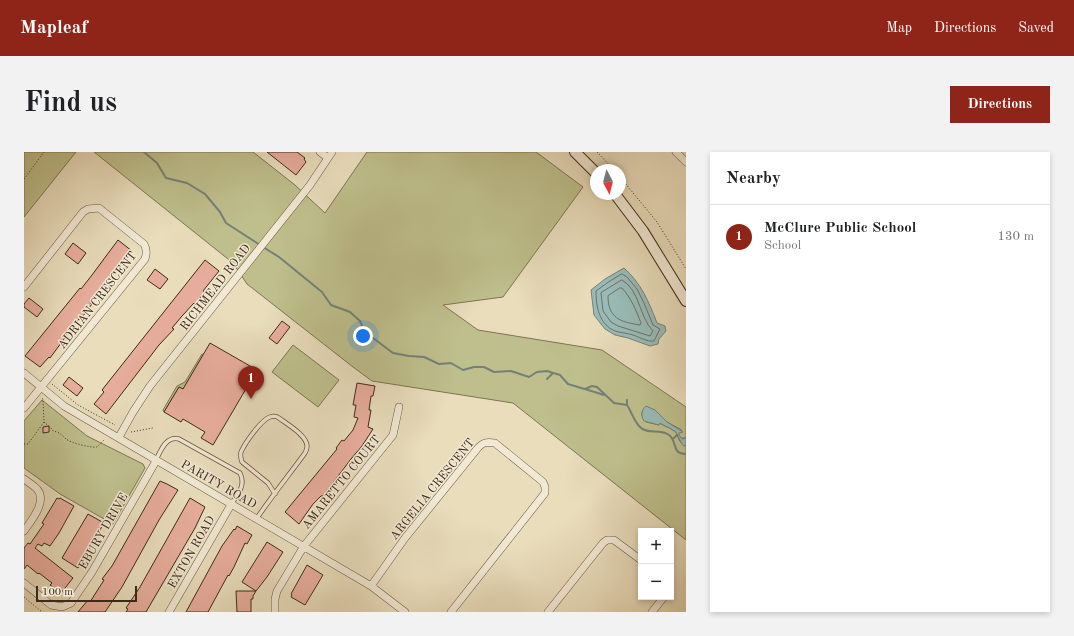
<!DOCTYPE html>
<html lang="en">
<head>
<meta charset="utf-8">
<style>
	:root { --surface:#fff; --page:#f2f2f2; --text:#202124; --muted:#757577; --line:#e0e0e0; --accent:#8f2418 }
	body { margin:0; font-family:"Old Standard TT",serif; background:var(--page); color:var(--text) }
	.controls { position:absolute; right:12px; bottom:12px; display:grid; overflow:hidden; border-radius:0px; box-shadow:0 2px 6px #0003 }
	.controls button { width:36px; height:36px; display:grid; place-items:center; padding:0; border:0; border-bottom:1px solid var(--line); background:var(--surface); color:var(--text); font:20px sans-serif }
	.compass { position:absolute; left:566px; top:12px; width:36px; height:36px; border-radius:50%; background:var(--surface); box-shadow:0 2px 6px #0003; rotate:173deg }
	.scale { position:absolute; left:12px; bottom:10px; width:101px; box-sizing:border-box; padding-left:4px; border:2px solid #3f2a1a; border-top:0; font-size:11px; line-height:14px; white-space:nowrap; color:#3f2a1a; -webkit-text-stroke:3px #f1e9d3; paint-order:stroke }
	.you { position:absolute; left:339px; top:184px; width:14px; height:14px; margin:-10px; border:3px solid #fff; border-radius:50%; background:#1a73e8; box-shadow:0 0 0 6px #1a73e833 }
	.badge { display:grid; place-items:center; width:26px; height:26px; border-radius:50%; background:var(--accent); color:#fff; font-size:13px; font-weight:700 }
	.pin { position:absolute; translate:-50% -33px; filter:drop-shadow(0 1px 2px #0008) }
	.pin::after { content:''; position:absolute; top:21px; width:14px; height:12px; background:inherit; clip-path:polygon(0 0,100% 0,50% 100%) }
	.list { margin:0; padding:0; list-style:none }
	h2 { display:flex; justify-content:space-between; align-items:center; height:52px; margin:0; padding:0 16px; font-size:17px }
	h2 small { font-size:13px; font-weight:400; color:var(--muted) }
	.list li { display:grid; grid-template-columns:26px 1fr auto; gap:12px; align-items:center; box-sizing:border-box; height:64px; padding:0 16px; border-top:1px solid var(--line) }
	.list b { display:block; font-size:15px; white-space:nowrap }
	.list p { margin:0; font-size:13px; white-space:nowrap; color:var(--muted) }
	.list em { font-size:13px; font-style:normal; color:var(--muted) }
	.map { position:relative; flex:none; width:662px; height:460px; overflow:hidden; border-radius:0px }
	header { display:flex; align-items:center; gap:24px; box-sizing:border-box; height:56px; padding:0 20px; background:var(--accent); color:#fff }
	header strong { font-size:19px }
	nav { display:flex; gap:22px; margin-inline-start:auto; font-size:14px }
	.intro { display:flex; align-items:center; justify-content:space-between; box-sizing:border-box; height:96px; padding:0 24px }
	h1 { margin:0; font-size:28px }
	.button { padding:10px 18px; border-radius:0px; background:var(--accent); color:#fff; font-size:14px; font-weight:700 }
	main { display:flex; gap:24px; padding:0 24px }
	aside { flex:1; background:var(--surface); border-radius:0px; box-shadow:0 2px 6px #0003 }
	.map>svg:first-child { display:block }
	.green { fill:#bebf8c; stroke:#7e7453 }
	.water { fill:#99bbb7; stroke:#758178 }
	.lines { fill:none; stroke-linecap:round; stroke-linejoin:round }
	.shore { stroke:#6c7268; stroke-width:1 }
	.stream { stroke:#758178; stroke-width:2 }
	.building { fill:#e7ad9c; stroke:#3f2a1a }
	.service-casing { stroke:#6a5742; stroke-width:5 }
	.minor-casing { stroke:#6a5742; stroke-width:8 }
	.secondary-casing { stroke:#3f2a1a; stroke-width:12 }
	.path { stroke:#3f2a1a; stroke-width:1; stroke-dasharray:1 2; stroke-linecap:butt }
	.service { stroke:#f1e9d3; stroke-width:3.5 }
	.minor { stroke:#f1e9d3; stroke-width:7 }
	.secondary { stroke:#f1e9d3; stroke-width:10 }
	.labels { text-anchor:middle; stroke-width:3; stroke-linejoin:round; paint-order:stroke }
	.street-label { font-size:12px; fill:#3f2a1a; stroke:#f1e9d3 }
</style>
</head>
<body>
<header>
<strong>Mapleaf</strong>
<nav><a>Map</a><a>Directions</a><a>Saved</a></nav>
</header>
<div class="intro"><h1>Find us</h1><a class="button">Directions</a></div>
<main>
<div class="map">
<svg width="662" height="460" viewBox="0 0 662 460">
	<rect width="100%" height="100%" fill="#e9ddbc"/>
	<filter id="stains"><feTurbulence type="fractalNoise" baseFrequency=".005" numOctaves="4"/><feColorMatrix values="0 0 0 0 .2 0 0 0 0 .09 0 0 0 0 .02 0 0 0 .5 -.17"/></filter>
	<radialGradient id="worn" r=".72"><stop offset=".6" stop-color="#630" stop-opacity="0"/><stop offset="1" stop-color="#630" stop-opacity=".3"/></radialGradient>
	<path class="green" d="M0,0H52L0,65Z
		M70,0H229L271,33L301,61L343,0H512L559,35L479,145L419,153L454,178L578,198L662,255V286H656L654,281L658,278L643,270L631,258H620L618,260V264L622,270L635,273V271L643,275H644L652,280L655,288L660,294L662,293V388L489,251L348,229L329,215L223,132L209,111Z
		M269,193L315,228L294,255L248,220Z
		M178,202L180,203L159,237L155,235L140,260L139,258L153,234L161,230Z
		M18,248L63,284L119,312L121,316L89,372L36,342L0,316V269Z"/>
	<path class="water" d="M600,116C617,131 625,150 633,171L641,174L642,179L635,187L634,192L626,194L604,186L591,183L581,177L570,163L567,138L581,127Z
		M622,254L631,258L643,270L659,280L655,281V283L658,287L662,286V293L660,294L658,292L652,280L644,275H643L636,271L635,273L620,269C617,264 617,258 622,254Z"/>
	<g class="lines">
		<path class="shore" d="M598,122L603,125L613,137L620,151L629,173L636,177L630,189C623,190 615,185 609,183C603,181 597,181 591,179C575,172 572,155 572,139L583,131Z
			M598,128C616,138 615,165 629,179L626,184L594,174L587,170L579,159L577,141Z
			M596,136H598C607,146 612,158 617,171L616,173C596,170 584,166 584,144Z"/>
		<path class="stream" d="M120,0L133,11L142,26L163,31L181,42L196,60L202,71L236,93
			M239,95L255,105L298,140L307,153L326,160L336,169L341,180L369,201L385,204L400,205L415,212L427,211L439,218L450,215H460L470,220L487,219L505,225L513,220L523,219L536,223L544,232L557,236L561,237L568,234L573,235L590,251L603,253C607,259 611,271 616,275C623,283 637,276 645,283C654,290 647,302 662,302
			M523,227L529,221
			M561,237L580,243
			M603,253V248
			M649,287L653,283"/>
	</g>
	<path class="building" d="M243,0H273L281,6L280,7L282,10L272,23Z
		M94,88L108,99L104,105L102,104L84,130H82L75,139L66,151L68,152L56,168L55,167L42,182L43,183L26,206L25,205L16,215L1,204L56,136L57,137L68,123Z
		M49,91L62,101L54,112L41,102Z
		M181,108L195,119L179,139L181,140L171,152L170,151L158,164L148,176L150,177L135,193L82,262L70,252L80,240L78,238Z
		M131,117L144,127L136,137L123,128Z
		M5,146L19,157L13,165L0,155V152Z
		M258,169L266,175L253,192L245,186Z
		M186,191L233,218L229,225L231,226L228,231L226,230L189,293L177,286L181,280L159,267L157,270L140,260L155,235L159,237Z
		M45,225L59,236L53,244L39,233Z
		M333,231L351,234L349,244H347L345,258H347L344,275L349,277L338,294L327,307L299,344H297L289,352L275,372L261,360L313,297L312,296L318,288L320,289L329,278L334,266L330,265L332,253H329Z
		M25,274V280L19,281V275Z
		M136,329L143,332L154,338L135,368L98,435L81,460H54L64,448L66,450L80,428L78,427L88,414Z
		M33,346L35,347L36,346L50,354L35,381L26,394L20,391L18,394L14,392L11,396L49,426L37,441L26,433L28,431L15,421L14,422L3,413L0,417V396L4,391L6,392L20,372L18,371Z
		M166,346L181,355L171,376L122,460H102L104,457L102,456L116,435Z
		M64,362L80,371L54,416L38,406Z
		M213,374L228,383L223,392L221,391L210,415L205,424L204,423L184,460H162L198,394L210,377L211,378Z
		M243,390L259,400L243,425L232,439L218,430Z
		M283,413L299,423L281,453L267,445L268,443L267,442Z
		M212,439H232L229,444V447H227V460H213Z"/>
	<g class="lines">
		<defs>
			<path id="service" d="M132,308C137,298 142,284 155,287L216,321C222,333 214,342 208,351
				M233,366C248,344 265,323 281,301C282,299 283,297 283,295C284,284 263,272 255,266C252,264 249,264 246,265C237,268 221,291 217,300C216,304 217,307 218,310L244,331L251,342"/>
			<path id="minor" d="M296,0L304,6
				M652,0L662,10
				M0,135L59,60L64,57L75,56L120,92C123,97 123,101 121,107L0,256
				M0,221L40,254L347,434L381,460
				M95,285L109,260L126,234L286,33L308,0
				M0,327C4,330 9,333 13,337C24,349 7,369 0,379
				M0,431L27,453L38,455L47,451L68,420L132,309
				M347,434L381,386L453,297C459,290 462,290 471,291L519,330L521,335V341L427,460
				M145,460L208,351
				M251,460V447L253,439L280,394L369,283L375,255
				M524,460L579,391L583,388H590L617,408
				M628,460L640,445"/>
			<path id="secondary" d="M551,0L572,21
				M591,42L619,79L662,149"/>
		</defs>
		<use href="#service" class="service-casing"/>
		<use href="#minor" class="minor-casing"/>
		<use href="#secondary" class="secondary-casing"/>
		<path class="path" d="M573,0L590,18
			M596,25L633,70L662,117
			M0,27L20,0
			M28,232L54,253L91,273
			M20,270L27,276L29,279C35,280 38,283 42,287C47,291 67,296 73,295L81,287
			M107,280L129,276
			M0,292H4L20,270L19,247L17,246
			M0,445L18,460"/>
		<use href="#service" class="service"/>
		<use href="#minor" class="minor"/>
		<use href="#secondary" class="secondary"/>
	</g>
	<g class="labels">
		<g class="street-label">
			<text transform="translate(191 135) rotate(-52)" y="4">RICHMEAD ROAD</text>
			<text transform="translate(73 148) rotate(-52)" y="4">ADRIAN CRESCENT</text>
			<text transform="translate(317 330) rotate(-51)" y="4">AMARETTO COURT</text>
			<text transform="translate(195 332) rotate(30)" y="4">PARITY ROAD</text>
			<text transform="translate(408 337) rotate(-51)" y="4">ARGELIA CRESCENT</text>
			<text transform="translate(79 379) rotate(-60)" y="4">EBURY DRIVE</text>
			<text transform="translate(167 400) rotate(-60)" y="4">EXTON ROAD</text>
		</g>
	</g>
	<rect width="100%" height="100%" filter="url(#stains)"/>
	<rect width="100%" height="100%" fill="url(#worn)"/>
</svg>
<div class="controls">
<button>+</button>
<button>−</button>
</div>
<svg class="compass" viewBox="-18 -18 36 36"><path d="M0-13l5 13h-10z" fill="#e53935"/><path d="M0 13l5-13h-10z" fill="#757577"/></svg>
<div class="scale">100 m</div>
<div class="you"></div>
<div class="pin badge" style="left:227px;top:247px">1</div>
</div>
<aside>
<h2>Nearby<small></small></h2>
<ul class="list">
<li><span class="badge">1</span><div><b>McClure Public School</b><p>School</p></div><em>130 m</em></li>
</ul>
</aside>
</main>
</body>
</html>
